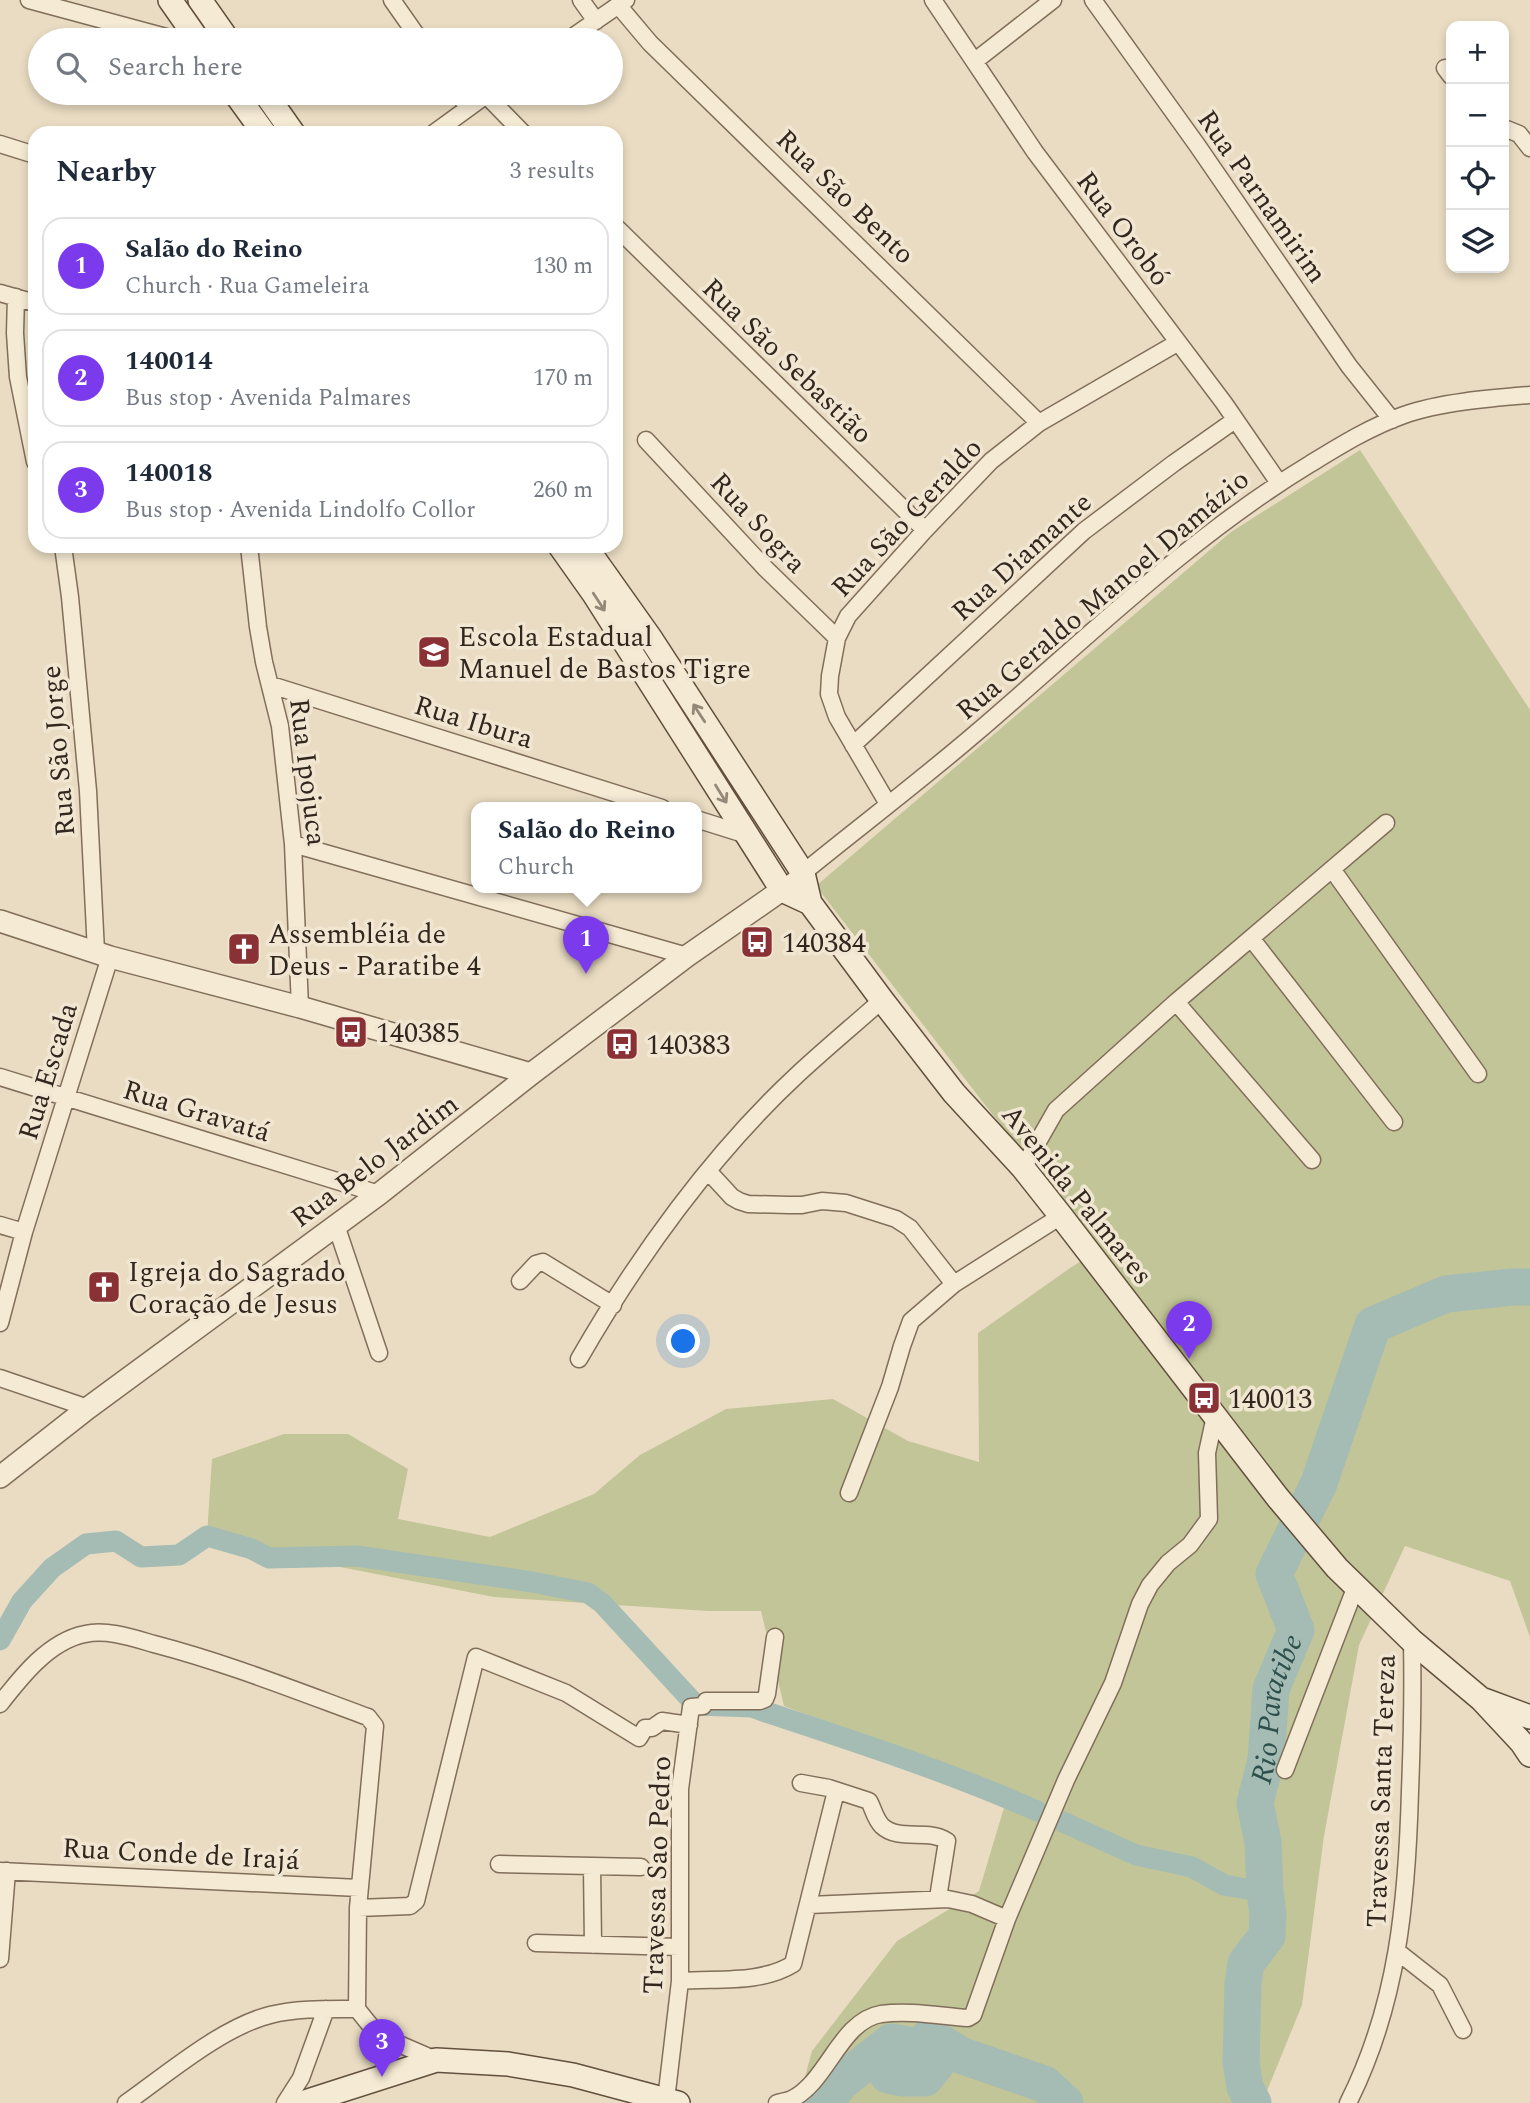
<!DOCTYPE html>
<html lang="en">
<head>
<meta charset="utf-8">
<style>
	:root { --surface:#fff; --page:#f6f6f7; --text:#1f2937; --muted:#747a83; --line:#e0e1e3; --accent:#7c3aed }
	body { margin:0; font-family:Spectral,serif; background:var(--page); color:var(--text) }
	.controls { position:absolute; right:21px; top:21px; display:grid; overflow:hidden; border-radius:14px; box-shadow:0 4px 10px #0003 }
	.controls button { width:63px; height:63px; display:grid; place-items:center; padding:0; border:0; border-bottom:2px solid var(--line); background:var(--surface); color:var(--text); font:35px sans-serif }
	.you { position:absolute; left:684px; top:1342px; width:24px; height:24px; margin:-18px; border:5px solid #fff; border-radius:50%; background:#1a73e8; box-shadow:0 0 0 10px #1a73e833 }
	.badge { display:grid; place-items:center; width:46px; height:46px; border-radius:50%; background:var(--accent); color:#fff; font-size:23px; font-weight:700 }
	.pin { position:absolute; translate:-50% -58px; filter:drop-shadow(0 2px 4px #0008) }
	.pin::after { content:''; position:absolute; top:37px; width:24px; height:21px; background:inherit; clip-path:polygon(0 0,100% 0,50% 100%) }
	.popup { position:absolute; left:471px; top:802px; width:231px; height:91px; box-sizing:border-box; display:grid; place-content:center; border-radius:14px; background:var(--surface); filter:drop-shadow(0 2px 5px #0005); font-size:23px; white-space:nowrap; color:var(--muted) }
	.popup b { font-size:26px; color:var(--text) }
	.popup::after { content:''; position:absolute; left:50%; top:100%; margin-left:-14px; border:14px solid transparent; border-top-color:var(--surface) }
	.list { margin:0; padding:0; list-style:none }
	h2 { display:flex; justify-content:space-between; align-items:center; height:91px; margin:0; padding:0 28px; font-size:30px }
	h2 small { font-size:23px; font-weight:400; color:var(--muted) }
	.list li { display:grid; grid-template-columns:46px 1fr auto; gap:21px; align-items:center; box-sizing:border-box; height:98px; margin:0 14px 14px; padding:0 14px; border:2px solid var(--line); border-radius:21px }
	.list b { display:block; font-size:26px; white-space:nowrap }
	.list p { margin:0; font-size:23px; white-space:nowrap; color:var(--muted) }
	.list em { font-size:23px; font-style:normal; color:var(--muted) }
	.icon { flex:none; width:38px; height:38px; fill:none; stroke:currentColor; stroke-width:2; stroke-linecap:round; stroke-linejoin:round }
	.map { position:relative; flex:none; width:1530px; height:2103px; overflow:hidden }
	.search { position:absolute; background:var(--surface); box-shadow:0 4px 10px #0003; left:28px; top:28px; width:595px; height:77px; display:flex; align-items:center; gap:18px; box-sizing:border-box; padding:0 24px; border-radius:38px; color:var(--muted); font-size:26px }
	.panel { position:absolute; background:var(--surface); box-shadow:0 4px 10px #0003; left:28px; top:126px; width:595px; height:427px; border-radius:21px }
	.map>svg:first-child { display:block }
	.green { fill:#c2c597 }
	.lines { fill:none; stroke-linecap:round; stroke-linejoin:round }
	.canal { stroke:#a4bcb4; stroke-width:21 }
	.river { stroke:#a4bcb4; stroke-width:37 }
	.minor-casing { stroke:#816e5b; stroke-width:19 }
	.tertiary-casing { stroke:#816e5b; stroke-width:24 }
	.secondary-casing { stroke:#624f3e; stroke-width:26 }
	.minor { stroke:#f5ead4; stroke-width:16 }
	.tertiary { stroke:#f5ead4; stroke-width:21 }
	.secondary { stroke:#f5ead4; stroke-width:23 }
	.oneway { stroke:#948879 }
	.labels { text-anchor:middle; stroke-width:7; stroke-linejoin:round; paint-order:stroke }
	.street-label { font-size:28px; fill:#32271e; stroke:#f1e6d1 }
	.poi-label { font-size:28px; fill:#32271e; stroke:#f1e6d1; text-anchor:start }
	.water-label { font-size:30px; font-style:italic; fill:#2e504d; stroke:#f1e6d1 }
</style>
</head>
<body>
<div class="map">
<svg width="1530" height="2103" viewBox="0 0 1530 2103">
	<rect width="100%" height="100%" fill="#e9dcc2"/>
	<path class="green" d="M1360,450L1530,710V1637L1510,1581L1405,1546L1359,1645L1324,1836L1302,2005L1262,2103H798L812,2051L897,1941L979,1891L1009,1791L784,1706L761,1611H708L494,1597L294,1558L207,1536L212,1459L284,1434H348L408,1469L398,1519L490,1537L594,1494L640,1455L726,1409L833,1399L908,1441L979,1462L978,1333L1070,1268L1098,1251L816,886L1231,532Z"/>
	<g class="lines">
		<path class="canal" d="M0,1640L22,1601L52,1568L86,1544L116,1541L141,1557L179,1555L207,1536L252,1549L269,1558L357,1556L532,1582L588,1593L602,1603L693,1702L698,1705L752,1707L760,1710C853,1741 947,1771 1037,1811
			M1063,1822L1136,1855L1192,1867L1224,1885L1265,1892"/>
		<g class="river">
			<path d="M824,2103L841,2082L891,2042L921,2047L888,2075L903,2078H925L937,2063L935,2049L930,2036L960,2055L1044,2084L1065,2103"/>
			<path id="s1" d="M1253,2103L1245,2087L1241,2063L1243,1984L1246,1963L1267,1936L1268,1914L1265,1892L1263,1842L1255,1803L1266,1760L1271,1689L1296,1630L1274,1574L1319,1483L1373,1325L1446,1294L1512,1287H1530"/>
		</g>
		<defs>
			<path id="minor" d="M29,0L177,40
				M392,0L420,40
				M581,0L596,21
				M933,0L1035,152L1224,403L1279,483
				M1093,0L1197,145L1349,366L1392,420
				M618,5L650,43L1039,423
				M568,40L626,0
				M975,61L1053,0
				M1445,68L1451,76
				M458,93L468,108
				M486,95L523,133
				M1504,128L1519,134L1530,148
				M434,133L489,93
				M0,144L35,155
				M616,227L925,530
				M0,293L35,303
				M16,297L15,333L18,377L35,462
				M646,440L766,569L837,638
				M63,546L70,597L88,791L96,952
				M249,546L258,627L264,662L280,726L293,844L300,1007
				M271,685L662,808
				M853,745L1084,531L1174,463L1235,420
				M888,804L837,717L829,694L830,676L837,638L848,616L925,530L991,461L1039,423L1177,343
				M696,819L747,835
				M293,844L687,956
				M1332,869L1478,1074
				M782,890C846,837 913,787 976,733C1085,640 1188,538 1310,464C1341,445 1370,427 1404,415C1439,402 1493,398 1530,395
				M1251,938L1394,1122
				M1176,1002L1312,1160
				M0,1077L379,1194
				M1023,1168L1056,1110L1176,1002L1386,823
				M708,1171L732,1197L739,1201L748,1204L789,1205H802L822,1201L846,1203L896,1219L910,1228L954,1284
				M0,1225L24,1232
				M336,1225L379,1353
				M520,1281L536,1264L543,1262L613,1305
				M0,1323L24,1232L110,957
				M579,1359C637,1258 712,1154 797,1075C825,1049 854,1025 882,1000
				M0,1378L88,1408
				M849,1493L890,1387L902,1346L911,1321L954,1284L1061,1216
				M0,1704C21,1677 49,1641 85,1634C107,1629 133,1638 154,1644C227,1663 297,1691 368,1717L375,1726L358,1908L357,2009L378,2035L436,2060
				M1285,1770L1356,1586
				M801,1783L829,1788L869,1801C873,1808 875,1819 882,1826C899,1842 928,1828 947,1841L938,1898
				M499,1864L641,1867
				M592,1866L593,1945
				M0,1871L359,1888
				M809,1905L948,1899L972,1904L1007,1919
				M358,1908L410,1906L416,1901L476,1657L566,1693L639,1738L645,1728H652L662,1721L689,1725
				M536,1943L679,1947
				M1398,1952L1440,1985L1463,2030
				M0,1959L7,1871
				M680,1981C717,1978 761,1984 793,1964L836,1791
				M666,2100L680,1981V1789L691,1707L703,1706L706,1701H760L765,1699L767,1694L775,1637
				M126,2103C167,2074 222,2027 270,2015C297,2008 329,2009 357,2009
				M285,2103L301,2078L326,2009
				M777,2103C782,2102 788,2101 792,2099C828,2081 840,2021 881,2014C909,2010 940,2016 968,2018L973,2015L1007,1919L1066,1780L1113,1683L1140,1604L1150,1585L1168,1563L1190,1545L1209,1519L1207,1453L1215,1416
				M1348,2103C1398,2004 1407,1900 1410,1791C1412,1741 1413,1691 1412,1641"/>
			<path id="tertiary" d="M0,921L110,957L300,1007L531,1074
				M0,1477L88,1408L379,1194L531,1074L687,956L782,890"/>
			<path id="secondary" d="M170,0L198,40
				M200,0L228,40
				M235,93L264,133
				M265,93L293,133
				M560,546L594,594L782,890L810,903
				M585,546L651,639L803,873L810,903L882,1000L954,1093L1023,1168L1061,1216L1278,1498L1337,1568L1412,1641L1481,1699L1522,1743L1530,1755
				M1484,1700L1530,1717
				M302,2103L436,2060L508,2064L573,2075L678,2103"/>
		</defs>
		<use href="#minor" class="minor-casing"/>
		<use href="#tertiary" class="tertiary-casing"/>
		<use href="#secondary" class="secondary-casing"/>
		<use href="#minor" class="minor"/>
		<use href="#tertiary" class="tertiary"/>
		<use href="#secondary" class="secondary"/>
	</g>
	<defs><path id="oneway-shaft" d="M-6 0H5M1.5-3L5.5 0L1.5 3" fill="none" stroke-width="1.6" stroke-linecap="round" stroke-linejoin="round" transform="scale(1.75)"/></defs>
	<g class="oneway">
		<use href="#oneway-shaft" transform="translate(599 602) rotate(57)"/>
		<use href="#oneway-shaft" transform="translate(699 713) rotate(-123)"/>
		<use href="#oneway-shaft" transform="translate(721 794) rotate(58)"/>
	</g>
	<defs>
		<symbol id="school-square" viewBox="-11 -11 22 22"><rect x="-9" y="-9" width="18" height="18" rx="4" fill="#893135" stroke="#f1e6d1"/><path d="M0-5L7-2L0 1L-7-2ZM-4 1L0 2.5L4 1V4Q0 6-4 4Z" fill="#fff"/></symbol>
		<symbol id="bus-square" viewBox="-11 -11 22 22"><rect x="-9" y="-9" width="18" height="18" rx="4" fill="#893135" stroke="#f1e6d1"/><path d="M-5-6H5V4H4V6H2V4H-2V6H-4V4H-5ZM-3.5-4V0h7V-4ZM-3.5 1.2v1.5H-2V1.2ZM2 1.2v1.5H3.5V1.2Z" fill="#fff"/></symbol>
		<symbol id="church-square" viewBox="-11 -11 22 22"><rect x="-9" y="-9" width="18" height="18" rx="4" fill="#893135" stroke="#f1e6d1"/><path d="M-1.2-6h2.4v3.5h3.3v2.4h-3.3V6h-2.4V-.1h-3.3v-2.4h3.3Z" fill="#fff"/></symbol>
	</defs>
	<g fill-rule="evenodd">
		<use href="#school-square" x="415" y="633" width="38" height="38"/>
		<use href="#bus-square" x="738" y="923" width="38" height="38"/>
		<use href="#church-square" x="225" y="930" width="38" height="38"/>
		<use href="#bus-square" x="332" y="1013" width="38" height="38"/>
		<use href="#bus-square" x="603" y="1025" width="38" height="38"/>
		<use href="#church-square" x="85" y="1268" width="38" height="38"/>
		<use href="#bus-square" x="1185" y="1379" width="38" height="38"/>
	</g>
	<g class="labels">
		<g class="street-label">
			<text transform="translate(846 196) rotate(44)" y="10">Rua São Bento</text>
			<text transform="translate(1263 196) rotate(55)" y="10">Rua Parnamirim</text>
			<text transform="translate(1124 228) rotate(53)" y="10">Rua Orobó</text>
			<text transform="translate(788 360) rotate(44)" y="10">Rua São Sebastião</text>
			<text transform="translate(906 517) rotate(-47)" y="10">Rua São Geraldo</text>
			<text transform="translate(759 522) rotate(47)" y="10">Rua Sogra</text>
			<text transform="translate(1021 556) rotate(-42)" y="10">Rua Diamante</text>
			<text transform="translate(1102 594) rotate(-40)" y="10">Rua Geraldo Manoel Damázio</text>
			<text transform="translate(474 721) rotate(17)" y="10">Rua Ibura</text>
			<text transform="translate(57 751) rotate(-95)" y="10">Rua São Jorge</text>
			<text transform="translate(309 772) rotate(83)" y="10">Rua Ipojuca</text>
			<text transform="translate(47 1071) rotate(-73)" y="10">Rua Escada</text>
			<text transform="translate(197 1110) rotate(17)" y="10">Rua Gravatá</text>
			<text transform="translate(374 1160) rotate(-37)" y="10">Rua Belo Jardim</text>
			<text transform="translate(1078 1194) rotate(51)" y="10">Avenida Palmares</text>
			<text transform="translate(1380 1791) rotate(-88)" y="10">Travessa Santa Tereza</text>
			<text transform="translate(181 1853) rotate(3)" y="10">Rua Conde de Irajá</text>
			<text transform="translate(656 1875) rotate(-88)" y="10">Travessa Sao Pedro</text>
		</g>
		<g class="poi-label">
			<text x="458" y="646">Escola Estadual<tspan x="458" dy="32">Manuel de Bastos Tigre</tspan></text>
			<text x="268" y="943">Assembléia de<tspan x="268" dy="32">Deus - Paratibe 4</tspan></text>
			<text x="782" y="952">140384</text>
			<text x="376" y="1042">140385</text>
			<text x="646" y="1054">140383</text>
			<text x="128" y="1281">Igreja do Sagrado<tspan x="128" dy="32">Coração de Jesus</tspan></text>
			<text x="1228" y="1408">140013</text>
		</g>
		<g class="water-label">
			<text dy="10" stroke="none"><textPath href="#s1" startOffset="408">Rio Paratibe</textPath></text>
		</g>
	</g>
</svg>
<div class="controls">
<button>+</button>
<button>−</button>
<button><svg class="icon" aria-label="locate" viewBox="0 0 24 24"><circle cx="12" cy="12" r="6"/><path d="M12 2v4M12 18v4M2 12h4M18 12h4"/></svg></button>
<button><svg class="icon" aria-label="layers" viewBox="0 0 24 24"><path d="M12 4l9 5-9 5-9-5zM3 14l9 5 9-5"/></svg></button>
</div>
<div class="you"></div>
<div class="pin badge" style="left:586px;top:974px">1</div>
<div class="popup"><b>Salão do Reino</b>Church</div>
<div class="pin badge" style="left:1189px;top:1359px">2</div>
<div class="pin badge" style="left:382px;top:2077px">3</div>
<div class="search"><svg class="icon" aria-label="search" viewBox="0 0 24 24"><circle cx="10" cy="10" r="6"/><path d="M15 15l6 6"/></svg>Search here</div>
<section class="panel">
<h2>Nearby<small>3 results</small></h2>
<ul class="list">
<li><span class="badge">1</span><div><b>Salão do Reino</b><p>Church · Rua Gameleira</p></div><em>130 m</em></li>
<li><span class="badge">2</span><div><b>140014</b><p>Bus stop · Avenida Palmares</p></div><em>170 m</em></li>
<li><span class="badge">3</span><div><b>140018</b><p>Bus stop · Avenida Lindolfo Collor</p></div><em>260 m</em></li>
</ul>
</section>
</div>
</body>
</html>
